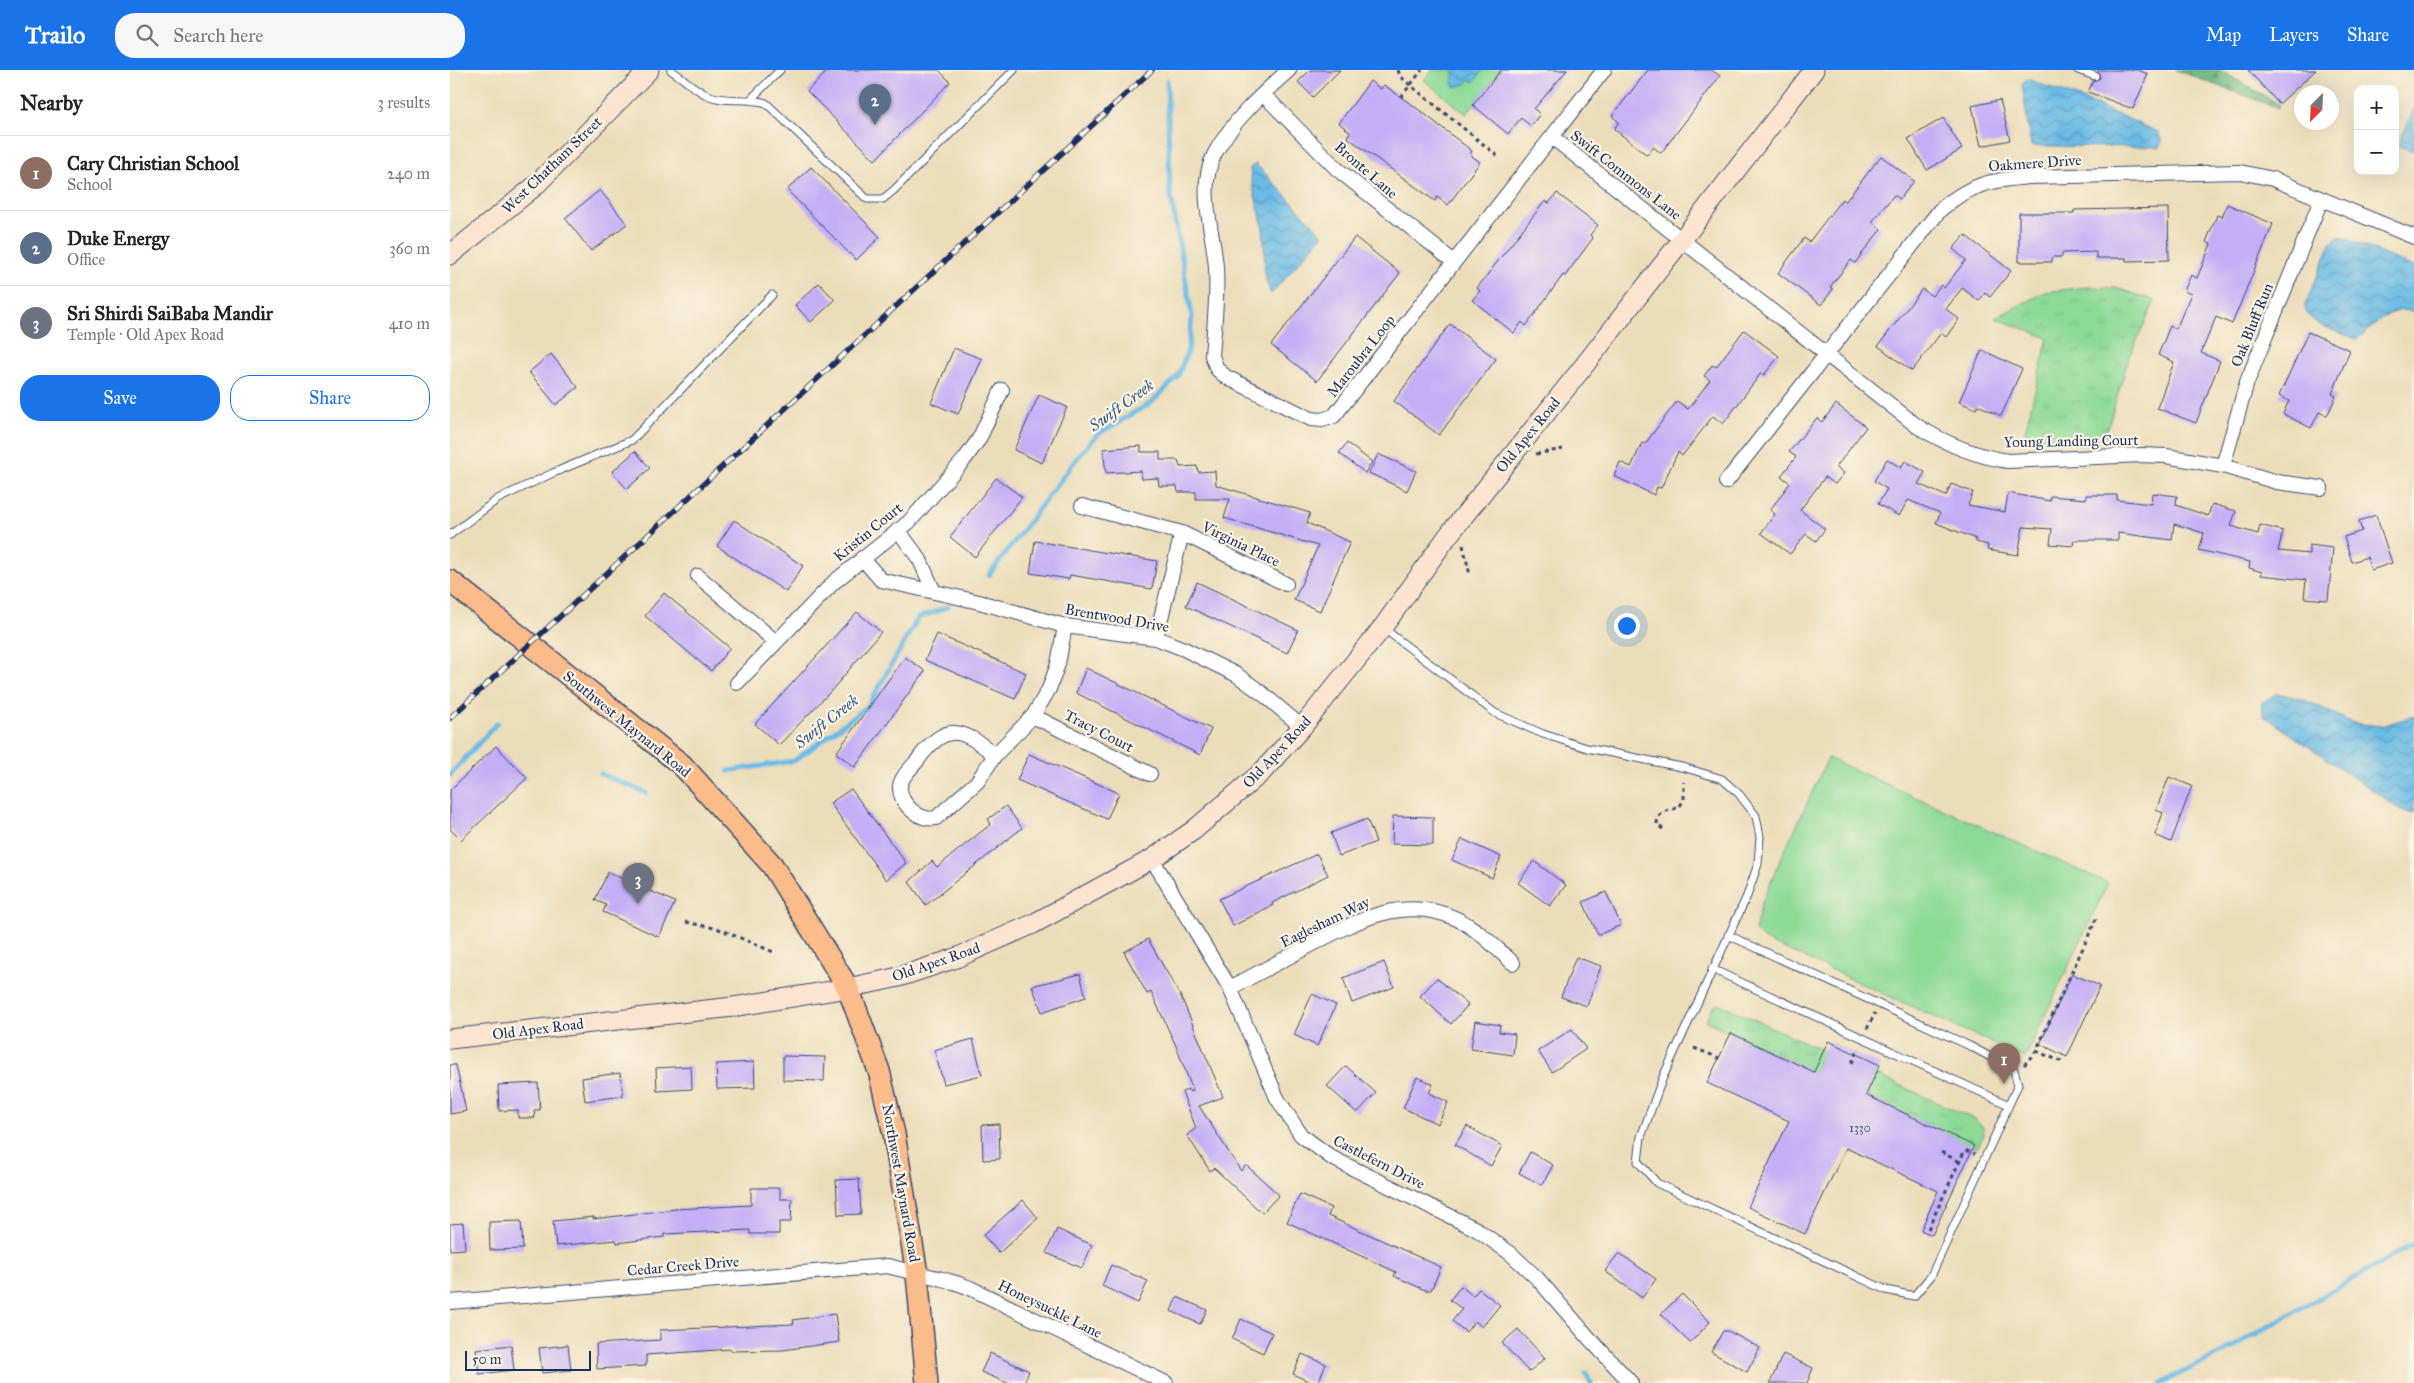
<!DOCTYPE html>
<html lang="en">
<head>
<meta charset="utf-8">
<style>
	:root { --surface:#fff; --page:#f6f6f6; --text:#222; --muted:#767676; --line:#e0e0e0; --accent:#1a73e8 }
	body { margin:0; font-family:"IM FELL Great Primer",serif; background:var(--page); color:var(--text) }
	.controls { position:absolute; right:15px; top:15px; display:grid; overflow:hidden; border-radius:10px; box-shadow:0 5px 20px #0002 }
	.controls button { width:45px; height:45px; display:grid; place-items:center; padding:0; border:0; border-bottom:1px solid var(--line); background:var(--surface); color:var(--text); font:25px sans-serif }
	.compass { position:absolute; left:1844px; top:15px; width:45px; height:45px; border-radius:50%; background:var(--surface); box-shadow:0 5px 20px #0002; rotate:204deg }
	.scale { position:absolute; left:15px; bottom:12px; width:126px; box-sizing:border-box; padding-left:5px; border:2px solid #1b2f5e; border-top:0; font-size:14px; line-height:18px; white-space:nowrap; color:#1b2f5e; -webkit-text-stroke:4px #fcf5e5; paint-order:stroke }
	.you { position:absolute; left:1176px; top:555px; width:18px; height:18px; margin:-12px; border:4px solid #fff; border-radius:50%; background:#1a73e8; box-shadow:0 0 0 8px #1a73e833 }
	.badge { display:grid; place-items:center; width:32px; height:32px; border-radius:50%; background:var(--accent); color:#fff; font-size:16px; font-weight:700 }
	.pin { position:absolute; translate:-50% -41px; filter:drop-shadow(0 1px 2px #0008) }
	.pin::after { content:''; position:absolute; top:26px; width:18px; height:15px; background:inherit; clip-path:polygon(0 0,100% 0,50% 100%) }
	.list { margin:0; padding:0; list-style:none }
	h2 { display:flex; justify-content:space-between; align-items:center; height:65px; margin:0; padding:0 20px; font-size:21px }
	h2 small { font-size:16px; font-weight:400; color:var(--muted) }
	.list li { display:grid; grid-template-columns:32px 1fr auto; gap:15px; align-items:center; box-sizing:border-box; height:75px; padding:0 20px; border-top:1px solid var(--line) }
	.list b { display:block; font-size:19px; white-space:nowrap }
	.list p { margin:0; font-size:16px; white-space:nowrap; color:var(--muted) }
	.list em { font-size:16px; font-style:normal; color:var(--muted) }
	.actions { display:flex; gap:10px; padding:15px 20px }
	.actions a { flex:1; padding:11px 0; border:1px solid var(--accent); border-radius:20px; text-align:center; font-size:18px; color:var(--accent) }
	.actions .main { background:var(--accent); color:#fff }
	.icon { flex:none; width:28px; height:28px; fill:none; stroke:currentColor; stroke-width:2; stroke-linecap:round; stroke-linejoin:round }
	.map { position:relative; flex:none; width:1964px; height:1313px; overflow:hidden }
	header { display:flex; align-items:center; gap:30px; box-sizing:border-box; height:70px; padding:0 25px; background:var(--accent); color:#fff }
	header strong { font-size:24px }
	nav { display:flex; gap:28px; margin-inline-start:auto; font-size:18px }
	.search { width:350px; height:45px; background:var(--page); display:flex; align-items:center; gap:12px; box-sizing:border-box; padding:0 18px; border-radius:20px; color:var(--muted); font-size:19px }
	main { display:flex }
	aside { flex:1; background:var(--surface) }
	.map>svg:first-child { display:block }
	.grass { fill:url(#grass-tufts); stroke:#54847a }
	.forest { fill:url(#forest-firs); stroke:#46746f }
	.pitch { fill:#8dda97; stroke:#54847a }
	.water { fill:url(#water-waves); stroke:#4275a2 }
	.lines { fill:none; stroke-linecap:round; stroke-linejoin:round }
	.stream { stroke:#6abbe5; stroke-width:5 }
	.building { fill:#c4aff6 }
	.lane-casing { stroke:#3a496c; stroke-width:9 }
	.street-casing { stroke:#3a496c; stroke-width:16 }
	.secondary-casing { stroke:#3a496c; stroke-width:21 }
	.primary-casing { stroke:#3a496c; stroke-width:24 }
	.path { stroke:#3a496c; stroke-width:3; stroke-dasharray:4 4; stroke-linecap:butt }
	.lane { stroke:#fff; stroke-width:7 }
	.street { stroke:#fff; stroke-width:14 }
	.secondary { stroke:#fde4d1; stroke-width:19 }
	.primary { stroke:#fabc8b; stroke-width:21 }
	.rail-casing { stroke:#1b2f5e; stroke-width:5.5 }
	.rail { stroke:#fcf5e5; stroke-width:4; stroke-dasharray:11; stroke-linecap:butt }
	.labels { text-anchor:middle; stroke-width:4.5; stroke-linejoin:round; paint-order:stroke }
	.number-label { font-size:12px; fill:#454f84 }
	.street-label { font-size:15px; fill:#1b2f5e; stroke:#fcf5e5 }
	.water-label { font-size:16px; font-style:italic; fill:#335986; stroke:#fcf5e5 }
</style>
</head>
<body>
<header>
<strong>Trailo</strong>
<div class="search"><svg class="icon" aria-label="search" viewBox="0 0 24 24"><circle cx="10" cy="10" r="6"/><path d="M15 15l6 6"/></svg>Search here</div>
<nav><a>Map</a><a>Layers</a><a>Share</a></nav>
</header>
<main>
<aside>
<h2>Nearby<small>3 results</small></h2>
<ul class="list">
<li><span class="badge" style="background:#8d6e63">1</span><div><b>Cary Christian School</b><p>School</p></div><em>240 m</em></li>
<li><span class="badge" style="background:#5c6f8a">2</span><div><b>Duke Energy</b><p>Office</p></div><em>360 m</em></li>
<li><span class="badge" style="background:#6b7280">3</span><div><b>Sri Shirdi SaiBaba Mandir</b><p>Temple · Old Apex Road</p></div><em>410 m</em></li>
</ul>
<div class="actions"><a class="main">Save</a><a>Share</a></div>
</aside>
<div class="map">
<svg width="1964" height="1313" viewBox="0 0 1964 1313">
	<defs>
		<pattern id="grass-tufts" width="24" height="20" patternUnits="userSpaceOnUse" patternTransform="scale(1.25)"><rect width="24" height="20" fill="#8dda97"/><path d="M3 7l-1-3M5 7V3M7 7l1-3M15 17l-1-3M17 17v-4M19 17l1-3" fill="none" stroke="#79bb85"/></pattern>
		<pattern id="forest-firs" width="22" height="20" patternUnits="userSpaceOnUse" patternTransform="scale(1.25)"><rect width="22" height="20" fill="#72ba80"/><path d="M5 1l3.5 6h-7zM16 11l3.5 6h-7z" fill="#5d986c"/></pattern>
		<pattern id="water-waves" width="16" height="10" patternUnits="userSpaceOnUse" patternTransform="scale(1.25)"><rect width="16" height="10" fill="#6abbe5"/><path d="M0 5q4-4 8 0t8 0" fill="none" stroke="#5698bd"/></pattern>
	</defs>
	<rect width="100%" height="100%" fill="#fcf5e5"/>
	<filter id="ink" filterUnits="userSpaceOnUse"><feTurbulence type="fractalNoise" baseFrequency=".02" numOctaves="2"/><feDisplacementMap in="SourceGraphic" scale="10" xChannelSelector="R" yChannelSelector="G"/><feConvolveMatrix kernelMatrix="1 2 1 2 8 2 1 2 1" color-interpolation-filters="sRGB"/></filter>
	<filter id="wash" filterUnits="userSpaceOnUse"><feTurbulence type="fractalNoise" baseFrequency=".0096" numOctaves="4" result="noise"/><feDisplacementMap in="SourceGraphic" scale="20" xChannelSelector="R" yChannelSelector="G"/><feGaussianBlur stdDeviation="1.12" result="paint"/><feColorMatrix in="noise" values="0 0 0 0 0 0 0 0 0 0 0 0 0 0 0 0 0 1.4 0 .05"/><feComposite in="paint" operator="in"/></filter>
	<g filter="url(#wash)">
		<rect width="100%" height="100%" fill="#ecddba"/>
		<path class="grass" d="M1637,217L1667,218L1705,231L1679,287L1655,367L1573,369L1598,268L1545,248L1595,222Z
			M1268,933L1374,981L1364,1002L1256,951L1262,938Z
			M1425,1004L1526,1050L1533,1057L1534,1065L1527,1078L1416,1025Z"/>
		<path class="forest" d="M1725,0H1770L1829,34L1828,38Z"/>
		<path class="pitch" d="M982,0H1051L1016,44L974,10Z
			M1378,688L1658,813L1575,988L1313,869L1305,861L1311,835L1327,797Z"/>
		<path class="water" d="M1005,0H1033L1024,12L1020,10L1016,14L1005,17L1002,11Z
			M1577,9L1635,30L1708,62L1712,72L1709,77L1581,76L1572,15Z
			M1964,38V81L1948,76Z
			M806,94L873,165L821,224C811,204 816,180 813,159C810,138 801,119 800,98Z
			M1887,167H1893L1964,197V241C1935,236 1929,256 1906,269C1892,263 1852,253 1855,235L1881,173Z
			M1827,623L1855,630L1903,653L1931,656L1964,646V744L1951,740L1814,646L1811,633Z"/>
		<g class="lines">
			<path class="stream" d="M539,505L627,388L648,364L701,333L728,306L738,280L742,246L720,121L717,10
				M278,701L344,691L418,636L468,548L498,537
				M151,704L196,723
				M0,705L47,653
				M1136,1303L1141,1313
				M1711,1313L1774,1282L1964,1174"/>
		</g>
		<g id="blocks">
			<path class="building" d="M379,0H489L500,12L425,90L357,21Z
				M860,0H890L863,27L848,12Z
				M1051,0H1117L1084,39L1090,44L1081,56L1071,48L1058,64L1023,35Z
				M1198,0H1262L1270,6L1211,83L1203,77L1197,85L1164,59L1169,52L1162,46Z
				M1648,0H1688L1698,4L1683,39L1638,22L1643,11L1650,8Z
				M1798,0H1866L1829,34Z
				M920,11L931,19L934,15L972,42L1022,81L1020,85L1030,92L998,135L987,127L985,131L897,67L900,62L889,53Z
				M1550,30L1560,70L1531,76L1522,36Z
				M1493,48L1512,79L1477,100L1458,69Z
				M1431,86L1464,111L1450,129L1444,125L1422,152L1431,159L1405,193L1401,190L1380,217L1383,219L1371,235L1328,203L1354,168L1359,172L1392,129L1395,132Z
				M361,97L430,167L406,190L337,120Z
				M150,120L177,154L141,181L115,148Z
				M1107,123L1148,155L1140,165L1143,168L1115,206L1113,205L1076,256L1072,252L1064,263L1022,230L1030,221L1027,218L1066,168L1095,131L1099,133Z
				M1777,134L1823,154L1782,254L1766,247L1751,283L1770,291L1746,353L1707,338L1724,292L1708,285L1720,256L1726,259L1741,224L1734,221L1741,205L1747,208L1761,174L1756,172L1767,145L1772,147Z
				M1718,138L1719,190L1676,191V188H1646V182L1612,183V187H1602V192H1569V143H1624V140Z
				M1515,165L1561,201L1540,227L1535,223L1529,231L1512,218L1496,239L1509,249L1496,267L1491,263L1462,301L1428,276L1472,219L1482,226L1491,215L1494,218L1516,190L1503,179Z
				M905,167L950,203L867,311L821,275Z
				M369,213L385,230L361,252L345,235Z
				M1000,254L1046,289L989,365L944,331Z
				M1294,260L1329,286L1314,305L1311,303L1273,354L1263,346L1232,386L1228,382L1211,418L1207,417L1204,425L1164,406L1170,392L1181,397L1192,373L1195,374L1227,331L1238,339L1260,310L1254,306L1262,295L1266,297Z
				M1858,262L1900,280L1882,324L1886,326L1877,346L1869,342L1861,358L1833,344L1839,331L1829,326Z
				M504,278L532,289L508,344L481,333Z
				M1532,280L1572,299L1551,346L1528,335L1526,339L1509,332Z
				M101,284L128,317L106,335L79,302Z
				M589,325L617,337L592,393L564,380Z
				M1386,334L1416,357L1386,397L1394,403L1385,414L1375,407L1350,440L1375,459L1366,471L1356,464L1340,484L1311,463L1325,444L1320,440L1340,413L1331,406L1346,387L1339,382L1367,348L1372,352Z
				M897,373L922,392L915,403L889,383Z
				M691,376V382H710V390H728L730,397L747,396L748,402L765,401L766,415L860,443L857,453L900,472L870,541L844,530L868,476L774,448L780,429H746V422H728L727,416H709L708,408L692,409L691,401L656,403L653,379Z
				M185,381L200,398L177,419L162,402Z
				M928,384L966,401L957,421L919,403Z
				M1437,389L1451,398L1455,391L1475,402L1468,414L1496,426L1501,414L1523,422L1518,435L1555,442L1558,423L1600,431V426L1636,429V425H1667V430L1701,434L1702,423L1727,426L1726,435L1758,446L1762,434L1786,441L1781,456L1808,464L1810,455L1833,461L1828,481L1859,484V475L1883,478L1878,530L1854,528L1856,510L1811,505L1812,502L1799,498L1800,492L1749,480L1754,463L1724,454L1722,470L1668,463V470H1624L1623,476L1600,474L1602,459L1573,457L1568,485L1537,480L1538,475L1526,472V469L1486,453L1490,443L1458,430L1449,446L1428,434L1437,419L1424,411Z
				M546,408L572,427L525,487L500,467Z
				M1926,445L1942,493L1921,500L1917,487L1902,492L1894,467L1912,461L1909,451Z
				M284,450L353,496L336,522L267,476Z
				M585,471L707,491L702,519L620,505L619,509L580,503Z
				M747,512L848,560L837,583L736,536Z
				M214,523L280,578L261,601L195,546Z
				M407,542L431,562L381,621L329,675L305,654Z
				M487,564L576,603L565,629L475,590Z
				M455,587L475,601L405,697L386,683Z
				M636,598L761,659L750,685L626,623Z
				M46,676L77,708L11,770L0,759V720Z
				M579,684L669,723L657,749L567,710Z
				M1719,707L1742,716L1721,772L1705,765L1713,743L1706,740Z
				M401,719L456,793L436,810L380,733Z
				M556,736L572,758L476,835L459,812L482,791L487,797L541,754L538,749Z
				M943,746L983,747V775L942,774Z
				M917,749L926,772L889,786L881,763Z
				M1012,769L1051,787L1042,808L1002,790Z
				M867,784L878,805L822,833L823,835L783,856L769,829Z
				M1084,791L1116,815L1100,836L1068,813Z
				M158,802L225,832L209,867L153,842L156,835L145,830Z
				M1156,822L1171,855L1148,865L1133,832Z
				M698,869L732,929L773,1027L749,1036L791,1101L796,1095L829,1125L812,1143L764,1098L760,1101L737,1065L746,1058L732,1022L738,1019L740,1022L743,1021L726,976L701,922L697,924L674,882Z
				M1126,887L1151,896L1137,936L1111,927Z
				M934,892L944,917L902,933L893,908Z
				M630,904L636,927L592,942L582,916Z
				M1622,904L1650,916L1617,987L1590,974Z
				M987,908L1018,935L1001,954L970,926Z
				M862,924L886,935L867,976L844,965Z
				M1025,951L1050,955L1049,962L1065,964L1063,985L1021,979Z
				M1122,959L1136,979L1102,1002L1088,981Z
				M1281,963L1364,1002L1378,971L1430,995L1416,1025L1524,1076L1482,1165L1471,1160L1488,1121L1396,1078L1355,1164L1298,1137L1339,1051L1257,1013Z
				M523,969L532,1005L494,1014L484,980Z
				M333,986L375,987L374,1011L333,1010Z
				M304,992L305,1018L267,1019L266,994Z
				M0,995H6L16,1041L0,1044Z
				M241,996L242,1019L207,1021L206,998Z
				M896,996L926,1023L907,1043L877,1016Z
				M170,1003L173,1026L135,1031L132,1008Z
				M967,1007L983,1014L979,1023L998,1032L988,1054L953,1038Z
				M88,1013L90,1040H84L85,1048H68V1040L49,1041L48,1015Z
				M549,1054L550,1089L533,1090L532,1055Z
				M1017,1056L1052,1076L1041,1096L1005,1075Z
				M1080,1082L1103,1095L1092,1115L1069,1103Z
				M409,1109L411,1144L388,1145L386,1110Z
				M301,1118H330V1129H342L341,1152H329V1164H300V1160L214,1164V1167L167,1173L166,1170L106,1176L103,1151L144,1147L143,1149L226,1139L301,1135Z
				M850,1124L881,1138L878,1146L991,1197L981,1220H975L944,1206L946,1202L837,1152Z
				M573,1130L588,1148L549,1183L533,1165Z
				M71,1151L73,1179L40,1180L39,1152Z
				M13,1153L15,1179L0,1180V1154Z
				M607,1159L642,1175L632,1198L596,1183Z
				M1169,1183L1206,1209L1192,1228L1155,1201Z
				M661,1195L698,1211L688,1233L652,1216Z
				M1011,1216L1023,1226L1029,1219L1050,1235L1032,1257L1025,1251L1016,1262L1002,1251L1012,1239L1000,1230Z
				M1232,1224L1260,1252L1240,1273L1211,1244Z
				M727,1227L757,1240L750,1254L721,1241Z
				M385,1244L389,1272L333,1280L281,1281V1279L196,1285V1296L147,1299L146,1274L210,1270V1260L344,1254L343,1250Z
				M791,1249L822,1263L813,1283L782,1269Z
				M1068,1259L1095,1288L1079,1302L1052,1273Z
				M1273,1261H1278L1310,1278L1297,1302L1261,1282Z
				M61,1275L64,1300L29,1304L26,1279Z
				M118,1275L121,1300L92,1303L89,1278Z
				M540,1283L579,1301L574,1313H557L531,1302Z
				M852,1284L876,1294L868,1313H862L843,1304Z
				M1333,1284L1363,1298L1357,1313H1320Z"/>
		</g>
	</g>
	<g filter="url(#ink)">
		<use href="#blocks" fill-opacity="0" stroke="#3a496c" stroke-width="1"/>
		<g class="lines">
			<defs>
				<path id="lane" d="M221,0C233,8 245,20 257,25C274,33 297,27 316,33L417,129H433L444,120L564,0
					M1628,0L1645,6
					M302,28L330,0
					M0,465L48,429L103,403L182,370L322,225
					M933,558L1045,643L1093,664L1137,678L1236,698L1272,709L1289,724L1306,746L1310,767L1308,794L1297,826L1213,1007L1191,1067L1188,1092L1207,1113L1436,1220L1464,1226L1481,1206L1568,1015L1564,1000L1520,976L1278,865
					M1262,899L1559,1035"/>
				<path id="street" d="M839,0C812,24 781,52 764,85C747,119 764,163 766,198C768,227 764,257 762,286L767,299L776,307L861,349L872,350L884,346L1154,0
					M813,24L887,99L1004,192
					M1102,67L1467,356C1496,374 1524,386 1558,391L1691,385L1716,386L1773,396L1827,412L1871,418
					M1773,396L1797,312L1871,130
					M1276,412L1490,140C1520,114 1541,110 1579,107L1790,102L1823,109L1964,167
					M632,436L732,463L836,514
					M448,460L470,490L484,522
					M412,488L431,510L529,532L615,556L706,568L734,579L787,605L813,624L852,657
					M248,506L326,572
					M706,568L732,463
					M287,613L384,512L459,452L514,390L529,369L552,320
					M583,646L700,704
					M545,685C511,658 496,651 467,691C461,698 451,707 450,716C449,734 470,752 486,748L527,712L545,685L583,646L599,619L608,594L615,556
					M702,789L780,918L827,1028L851,1065L882,1088L1026,1159L1060,1183L1087,1208L1139,1268L1181,1313
					M780,918C806,904 831,891 857,877C904,852 953,824 1007,849C1028,859 1046,878 1063,893
					M0,1232L438,1196C465,1204 494,1207 520,1218L716,1313"/>
				<path id="secondary" d="M0,185L85,116L199,0
					M0,969L283,937L398,918L449,907L506,888L583,854L702,789L744,760L812,702L852,657L933,557L997,467L1133,297L1364,0"/>
				<path id="primary" d="M0,511L232,695L322,795L398,918L429,1001L444,1064L467,1204L477,1313"/>
			</defs>
			<use href="#lane" class="lane-casing"/>
			<use href="#street" class="street-casing"/>
			<use href="#secondary" class="secondary-casing"/>
			<use href="#primary" class="primary-casing"/>
			<path class="path" d="M948,0L950,6L960,15L1049,87
				M951,27L972,0
				M1086,384L1113,379
				M1013,475L1020,505
				M1213,759L1207,755C1207,739 1220,742 1230,736L1234,729V712
				M236,852L269,859L326,883
				M1417,959L1425,943
				M1244,978L1269,988
				M1586,981L1610,991L1613,985
				M1402,993L1408,978
				M1574,995L1586,981L1647,847
				M1491,1082L1510,1092
				M1478,1159L1515,1080L1525,1084"/>
			<use href="#lane" class="lane"/>
			<use href="#street" class="street"/>
			<use href="#secondary" class="secondary"/>
			<use href="#primary" class="primary"/>
			<defs>
				<path id="rail" d="M0,648L702,0"/>
			</defs>
			<use href="#rail" class="rail-casing"/>
			<use href="#rail" class="rail"/>
		</g>
	</g>
	<g class="labels">
		<g class="number-label">
			<text x="1410" y="1062">1330</text>
		</g>
		<g class="street-label">
			<text transform="translate(1585 93) rotate(-4)" y="5">Oakmere Drive</text>
			<text transform="translate(102 95) rotate(-44)" y="5">West Chatham Street</text>
			<text transform="translate(916 100) rotate(41)" y="5">Bronte Lane</text>
			<text transform="translate(1176 105) rotate(38)" y="5">Swift Commons Lane</text>
			<text transform="translate(1802 255) rotate(-68)" y="5">Oak Bluff Run</text>
			<text transform="translate(911 286) rotate(-52)" y="5">Maroubra Loop</text>
			<text transform="translate(1078 365) rotate(-51)" y="5">Old Apex Road</text>
			<text transform="translate(1621 371) rotate(-1)" y="5">Young Landing Court</text>
			<text transform="translate(418 462) rotate(-39)" y="5">Kristin Court</text>
			<text transform="translate(791 474) rotate(26)" y="5">Virginia Place</text>
			<text transform="translate(667 548) rotate(10)" y="5">Brentwood Drive</text>
			<text transform="translate(177 654) rotate(39)" y="5">Southwest Maynard Road</text>
			<text transform="translate(649 661) rotate(27)" y="5">Tracy Court</text>
			<text transform="translate(827 682) rotate(-47)" y="5">Old Apex Road</text>
			<text transform="translate(875 852) rotate(-26)" y="5">Eaglesham Way</text>
			<text transform="translate(486 892) rotate(-19)" y="5">Old Apex Road</text>
			<text transform="translate(88 959) rotate(-7)" y="5">Old Apex Road</text>
			<text transform="translate(929 1092) rotate(27)" y="5">Castlefern Drive</text>
			<text transform="translate(451 1113) rotate(80)" y="5">Northwest Maynard Road</text>
			<text transform="translate(233 1196) rotate(-5)" y="5">Cedar Creek Drive</text>
			<text transform="translate(600 1239) rotate(26)" y="5">Honeysuckle Lane</text>
		</g>
		<g class="water-label">
			<text transform="translate(671 335) rotate(-36)" y="6">Swift Creek</text>
			<text transform="translate(376 651) rotate(-38)" y="6">Swift Creek</text>
		</g>
	</g>
</svg>
<div class="controls">
<button>+</button>
<button>−</button>
</div>
<svg class="compass" viewBox="-18 -18 36 36"><path d="M0-13l5 13h-10z" fill="#e53935"/><path d="M0 13l5-13h-10z" fill="#767676"/></svg>
<div class="scale">50 m</div>
<div class="you"></div>
<div class="pin badge" style="left:1554px;top:1014px;background:#8d6e63">1</div>
<div class="pin badge" style="left:425px;top:55px;background:#5c6f8a">2</div>
<div class="pin badge" style="left:188px;top:834px;background:#6b7280">3</div>
</div>
</main>
</body>
</html>
